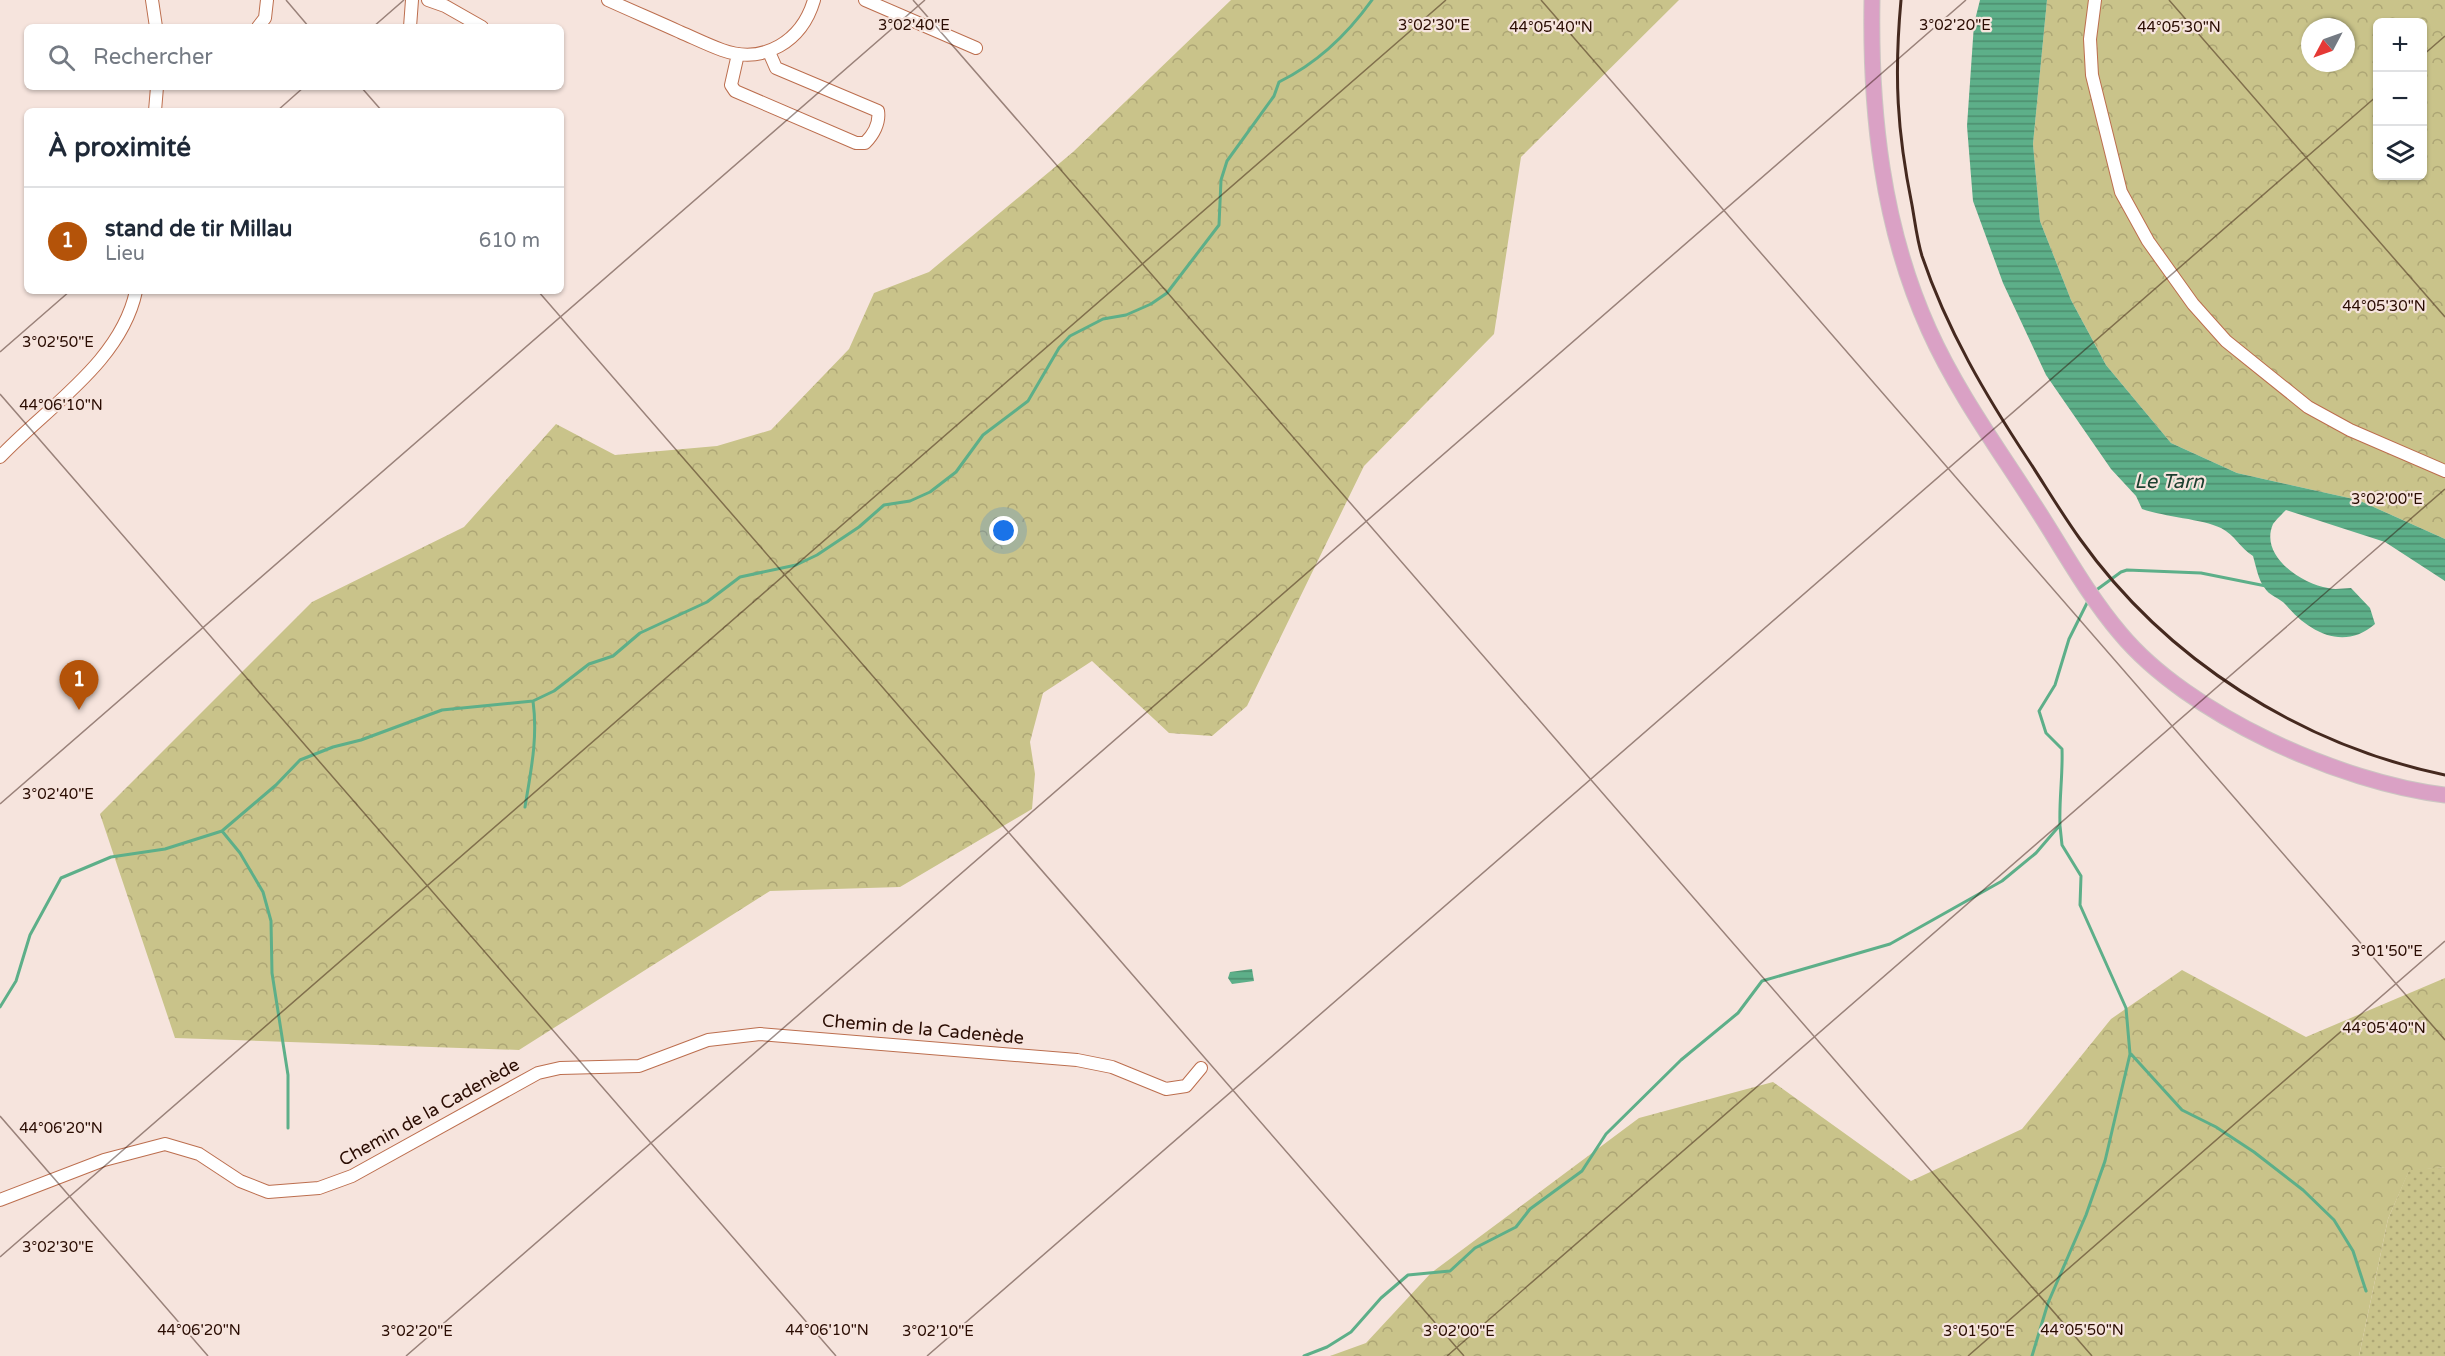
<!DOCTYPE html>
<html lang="fr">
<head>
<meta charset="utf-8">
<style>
	:root { --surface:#fff; --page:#f6f6f7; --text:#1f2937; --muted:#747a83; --line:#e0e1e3; --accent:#b45309 }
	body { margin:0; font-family:"Varela Round",sans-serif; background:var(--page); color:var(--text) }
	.controls { position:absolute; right:18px; top:18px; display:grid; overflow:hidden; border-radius:9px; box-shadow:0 2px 4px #0004 }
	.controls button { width:54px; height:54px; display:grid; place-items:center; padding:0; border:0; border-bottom:2px solid var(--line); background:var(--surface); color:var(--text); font:30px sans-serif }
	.compass { position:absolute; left:2301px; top:18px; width:54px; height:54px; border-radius:50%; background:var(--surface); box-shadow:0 2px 4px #0004; rotate:229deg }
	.you { position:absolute; left:1004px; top:531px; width:21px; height:21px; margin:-15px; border:4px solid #fff; border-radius:50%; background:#1a73e8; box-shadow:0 0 0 9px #1a73e833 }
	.badge { display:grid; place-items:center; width:39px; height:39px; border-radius:50%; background:var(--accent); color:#fff; font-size:20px; font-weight:700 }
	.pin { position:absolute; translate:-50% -50px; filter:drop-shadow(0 2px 3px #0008) }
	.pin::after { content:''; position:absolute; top:32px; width:21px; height:18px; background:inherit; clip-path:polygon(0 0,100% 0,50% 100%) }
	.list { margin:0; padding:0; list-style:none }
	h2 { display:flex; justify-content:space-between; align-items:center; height:78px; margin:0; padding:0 24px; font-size:26px }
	h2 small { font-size:20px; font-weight:400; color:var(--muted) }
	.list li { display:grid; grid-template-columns:39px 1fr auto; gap:18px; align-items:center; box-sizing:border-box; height:108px; padding:0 24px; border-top:2px solid var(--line) }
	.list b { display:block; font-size:22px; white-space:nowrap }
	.list p { margin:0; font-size:20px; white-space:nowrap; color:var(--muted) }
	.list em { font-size:20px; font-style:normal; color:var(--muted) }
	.icon { flex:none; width:33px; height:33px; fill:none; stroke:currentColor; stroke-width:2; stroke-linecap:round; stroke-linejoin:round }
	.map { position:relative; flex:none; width:2445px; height:1356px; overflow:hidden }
	.search { position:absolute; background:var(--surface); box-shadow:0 2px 4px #0004; left:24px; top:24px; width:540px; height:66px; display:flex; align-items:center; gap:15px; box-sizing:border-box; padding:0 21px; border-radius:9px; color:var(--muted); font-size:22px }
	.panel { position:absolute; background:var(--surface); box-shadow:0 2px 4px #0004; left:24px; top:108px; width:540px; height:186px; border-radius:9px }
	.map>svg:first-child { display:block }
	.grass { fill:url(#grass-dots) }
	.forest { fill:url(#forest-crowns); fill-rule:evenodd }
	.water { fill:url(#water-rules) }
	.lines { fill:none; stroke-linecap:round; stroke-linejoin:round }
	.stream { stroke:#5daf89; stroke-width:3 }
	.minor-casing { stroke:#bc6e4e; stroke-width:14 }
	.major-casing { stroke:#ccc5c2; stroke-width:17 }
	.minor { stroke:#fff; stroke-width:12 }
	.major { stroke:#daa1c5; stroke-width:15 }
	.rail { stroke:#45291f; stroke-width:3 }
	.ticks { fill:none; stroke:#2a0c02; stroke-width:1.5; stroke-opacity:0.45 }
	.labels { text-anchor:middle; stroke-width:4.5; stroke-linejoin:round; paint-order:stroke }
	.street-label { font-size:18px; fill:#2a0c02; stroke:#f6e4dd }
	.water-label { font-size:20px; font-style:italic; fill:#1c4030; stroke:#f6e4dd }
	.ticks-label { font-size:15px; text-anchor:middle; fill:#2a0c02; stroke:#f6e4dd; stroke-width:4.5; stroke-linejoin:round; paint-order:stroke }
</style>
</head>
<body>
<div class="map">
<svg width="2445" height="1356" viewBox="0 0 2445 1356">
	<defs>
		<pattern id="grass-dots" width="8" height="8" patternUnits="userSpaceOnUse" patternTransform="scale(1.5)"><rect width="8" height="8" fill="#c9c38a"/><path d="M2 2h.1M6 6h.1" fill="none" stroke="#ada675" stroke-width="1.8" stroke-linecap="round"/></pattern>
		<pattern id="forest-crowns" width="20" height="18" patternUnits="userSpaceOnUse" patternTransform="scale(1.5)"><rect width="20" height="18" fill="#c9c38a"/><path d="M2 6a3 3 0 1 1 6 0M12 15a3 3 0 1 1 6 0" fill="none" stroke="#ada675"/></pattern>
		<pattern id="water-rules" width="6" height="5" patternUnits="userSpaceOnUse" patternTransform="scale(1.5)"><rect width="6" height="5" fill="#5daf89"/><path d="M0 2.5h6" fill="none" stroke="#4d8d6e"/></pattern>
	</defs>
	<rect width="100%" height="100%" fill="#f6e4dd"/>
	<path class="grass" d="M2445,1167V1356H2359L2388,1219L2409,1170Z"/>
	<path class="forest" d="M1231,0H1679L1521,157L1494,334L1364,466L1247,706L1212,736L1169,733L1092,661L1043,693L1030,742L1035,774L1032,809L900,887L770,891L519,1050L175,1038L100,814L312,602L464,527L556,424L615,455L717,446L771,430L849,349L874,293L929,272L1073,152Z
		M2047,0H2445V539L2358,500L2237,473L2171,443L2106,365L2071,300L2040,221L2033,144ZM2378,22H2422V176H2378ZM2310,27H2346V63H2310Z
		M2182,970L2306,1037L2445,978V1167L2409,1171L2388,1219L2359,1356H1330L1366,1343L1431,1273L1639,1118L1773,1082L1911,1181L2022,1129L2111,1019Z"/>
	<path class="water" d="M1980,0H2047L2033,144L2040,221L2071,300L2106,365L2171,443L2237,473L2358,500L2445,539V581L2385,542L2286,510C2282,514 2276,520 2273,524C2259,556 2302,584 2328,588C2335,590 2344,588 2351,588L2370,608L2375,624C2343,652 2308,631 2286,605C2280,598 2269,596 2264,587C2258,579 2256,566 2253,556C2240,548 2235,535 2221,528C2202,519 2165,517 2142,509L2136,496L2111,469L2046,375L2003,283L1973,201L1967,126L1974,24Z
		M1252,969L1254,981L1232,984L1228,978L1230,972Z"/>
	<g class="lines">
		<path class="stream" d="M2095,591L2121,572L2127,570L2201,573L2266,586
			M525,807C531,770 538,738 533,701
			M222,831L240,853L263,892L271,921L272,973L288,1075V1128
			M0,1007L16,981L30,935L61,878L111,857L165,849L222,831L276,785L300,760L333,747L361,740L442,710L533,701L554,691L589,664L613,656L640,633L707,602L740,577L796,565L817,555L859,527L884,505L910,501L930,492L956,472L983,435L1028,401L1059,348L1070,336L1103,319L1126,315L1151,304L1167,293L1219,225L1221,180L1227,161L1274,96L1279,82C1318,63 1347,35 1372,0
			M2131,1054L2182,1110L2216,1127L2254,1152L2303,1190L2334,1220L2353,1251L2366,1291
			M1304,1356L1327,1347L1351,1332L1381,1298L1408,1275L1450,1271L1475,1248L1516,1227L1530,1209L1582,1171L1606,1134L1681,1060L1738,1013L1762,981L1890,944L2002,881L2036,853L2060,825C2059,799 2063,774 2062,749L2046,733L2039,711L2055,685L2069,639L2089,599
			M2032,1356L2048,1303L2086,1215L2105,1161L2130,1054L2126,1008L2080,905L2081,876L2062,845L2060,826"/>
		<defs>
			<path id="minor" d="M152,0L156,27
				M428,0L445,6L482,27
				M608,0C632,11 656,21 680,32C694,38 708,45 722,50C764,65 802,41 814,0
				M865,0L976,48
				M2095,0L2090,39L2092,75L2121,192L2148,241L2193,304L2226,341L2308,407L2350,430L2445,471
				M258,27L265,18L267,0
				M410,27L412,0
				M738,54L731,85L735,91L856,143H865C873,135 880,123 878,111L776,68L769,52
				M155,111L157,87
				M0,457C47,407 121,362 136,291
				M0,1200L104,1160L165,1144L199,1154L240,1181L268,1192L319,1188L352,1176L538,1073L560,1068L639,1066L708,1040L760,1034L1077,1060L1112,1067L1166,1089L1186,1086L1201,1068"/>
			<path id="major" d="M1872,0C1870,112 1882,226 1929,330C1956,390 1995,444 2031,500C2060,544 2086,593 2120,633C2188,715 2341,783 2445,795"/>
		</defs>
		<use href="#minor" class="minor-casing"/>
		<use href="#major" class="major-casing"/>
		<use href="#minor" class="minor"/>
		<use href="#major" class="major"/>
		<path class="rail" d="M1901,0C1894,76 1897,131 1912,205C1915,222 1917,240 1922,256C1947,330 1986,396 2029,461C2046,487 2062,514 2080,539C2166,660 2301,745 2445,775"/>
	</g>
	<path class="ticks" d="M286,0L309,27M913,0L2092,1356M1541,0L2445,1040M2169,0L2445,317M373,27L404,0M2422,56L2445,36M361,87L382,111M277,111L304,87M538,291L1464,1356M0,352L70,291M0,394L836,1356M0,804L925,0M0,1116L208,1356M0,1257L1446,0M406,1356L1966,0M927,1356L2378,95M1447,1356L2445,489M1968,1356L2445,941"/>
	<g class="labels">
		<g class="street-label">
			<text transform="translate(923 1029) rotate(5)" y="6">Chemin de la Cadenède</text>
			<text transform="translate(429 1112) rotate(-29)" y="6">Chemin de la Cadenède</text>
		</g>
		<g class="water-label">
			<text x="2169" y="488">Le Tarn</text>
		</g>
	</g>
	<g class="ticks-label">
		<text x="914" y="30">3°02'40"E</text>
		<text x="1434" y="30">3°02'30"E</text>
		<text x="1955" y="30">3°02'20"E</text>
		<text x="1551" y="32">44°05'40"N</text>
		<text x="2179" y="32">44°05'30"N</text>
		<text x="2384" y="311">44°05'30"N</text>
		<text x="58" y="347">3°02'50"E</text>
		<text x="61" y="410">44°06'10"N</text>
		<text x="2387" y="504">3°02'00"E</text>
		<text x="58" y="799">3°02'40"E</text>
		<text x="2387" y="956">3°01'50"E</text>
		<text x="2384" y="1033">44°05'40"N</text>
		<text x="61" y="1133">44°06'20"N</text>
		<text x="58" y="1252">3°02'30"E</text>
		<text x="199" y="1335">44°06'20"N</text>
		<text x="827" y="1335">44°06'10"N</text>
		<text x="2082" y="1335">44°05'50"N</text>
		<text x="417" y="1336">3°02'20"E</text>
		<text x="938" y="1336">3°02'10"E</text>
		<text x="1459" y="1336">3°02'00"E</text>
		<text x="1979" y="1336">3°01'50"E</text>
	</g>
</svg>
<div class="controls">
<button>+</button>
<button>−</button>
<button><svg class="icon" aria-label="layers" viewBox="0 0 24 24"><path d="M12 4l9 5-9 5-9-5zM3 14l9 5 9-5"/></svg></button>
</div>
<svg class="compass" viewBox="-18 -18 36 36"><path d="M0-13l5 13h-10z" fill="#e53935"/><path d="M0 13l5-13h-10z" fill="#747a83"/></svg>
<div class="you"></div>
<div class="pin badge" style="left:79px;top:710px">1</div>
<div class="search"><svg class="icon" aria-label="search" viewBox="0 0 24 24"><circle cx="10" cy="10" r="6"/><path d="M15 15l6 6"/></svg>Rechercher</div>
<section class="panel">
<h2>À proximité<small></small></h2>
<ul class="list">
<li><span class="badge">1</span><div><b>stand de tir Millau</b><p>Lieu</p></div><em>610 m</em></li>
</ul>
</section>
</div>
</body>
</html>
